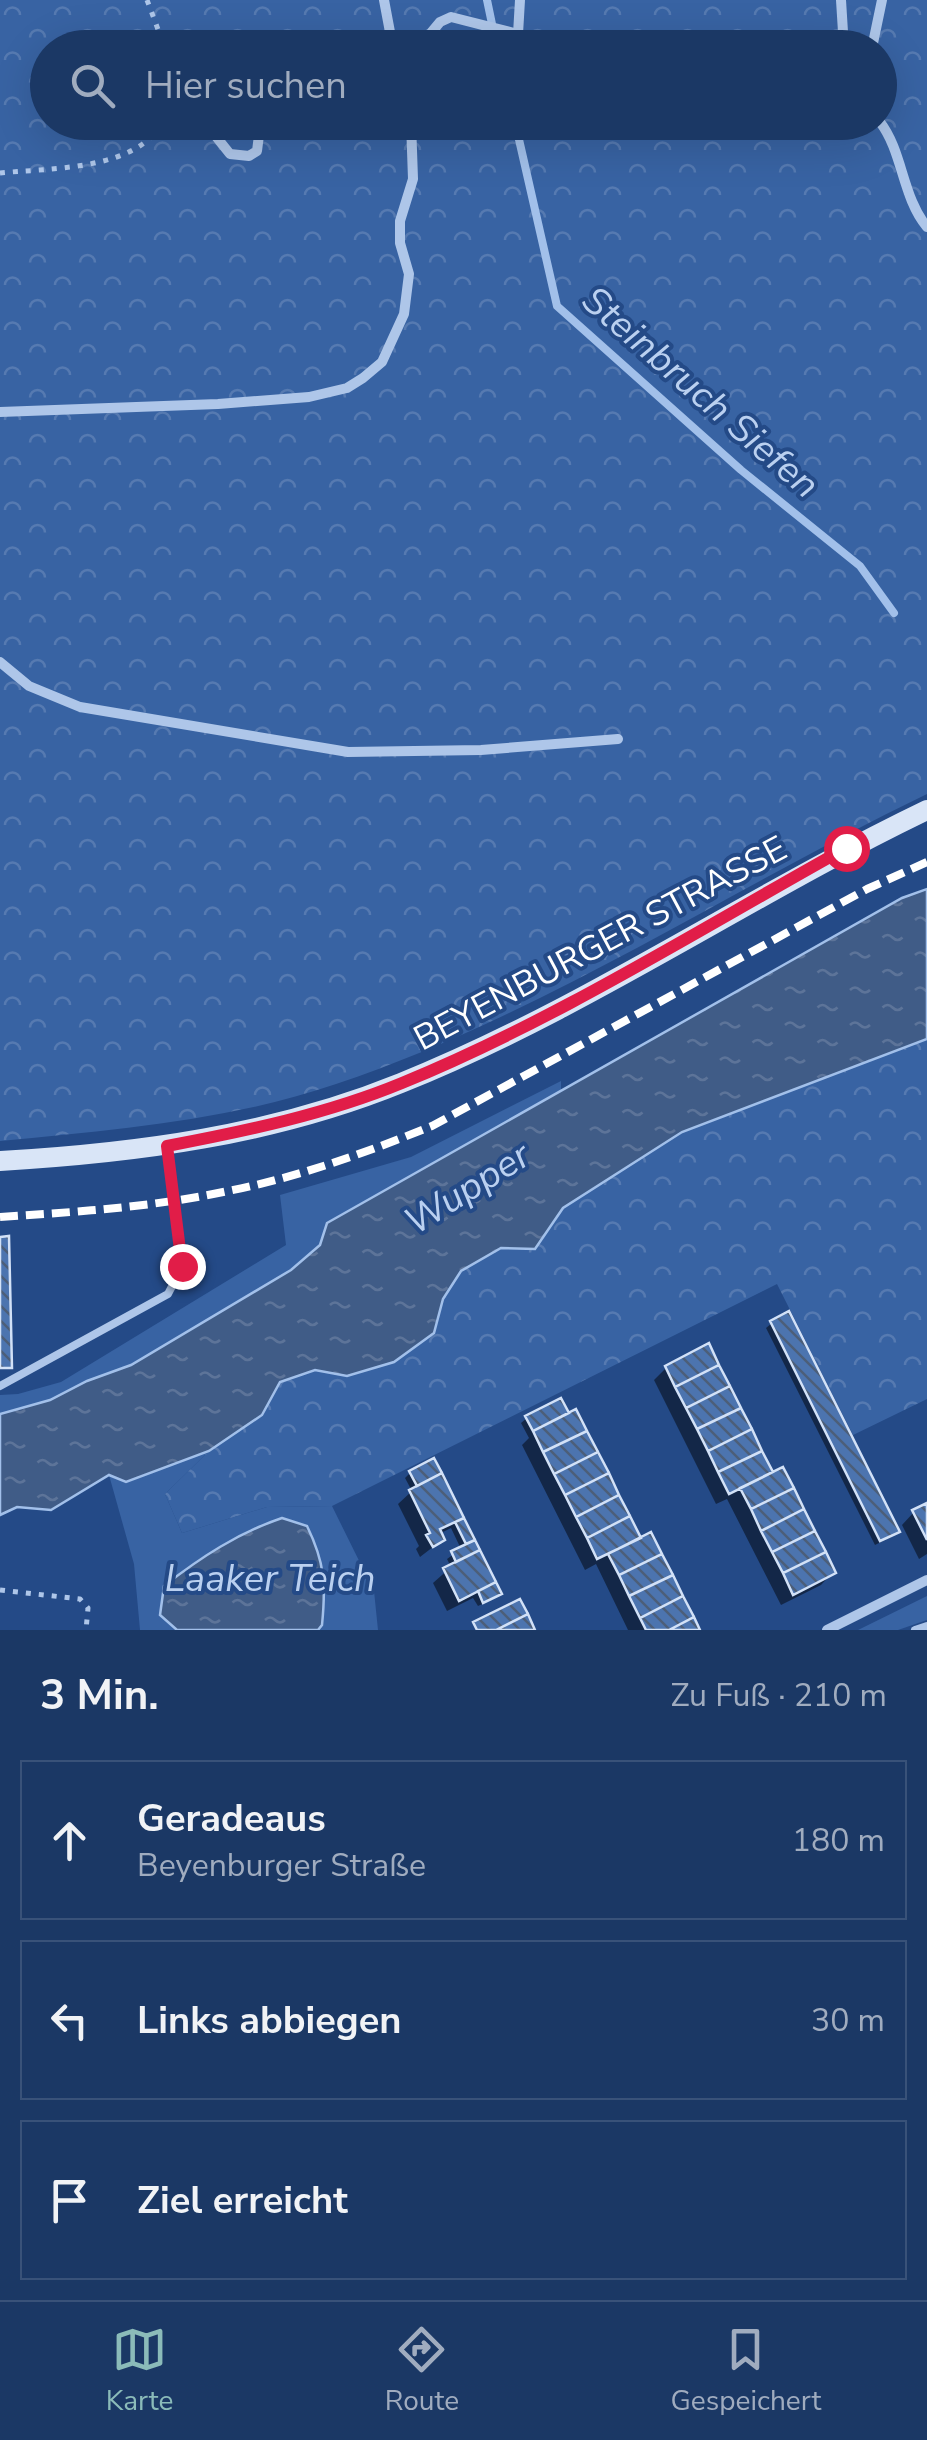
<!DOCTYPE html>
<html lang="de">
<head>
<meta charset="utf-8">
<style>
	:root { --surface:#1b3865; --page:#243f6b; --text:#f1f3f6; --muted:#a0acbf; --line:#395279; --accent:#8bbbb9 }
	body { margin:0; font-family:"Nunito Sans",sans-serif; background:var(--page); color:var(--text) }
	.stop { position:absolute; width:30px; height:30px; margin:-22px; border:8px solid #e11d48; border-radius:50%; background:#fff }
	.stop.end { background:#e11d48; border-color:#fff; box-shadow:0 2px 10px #0008 }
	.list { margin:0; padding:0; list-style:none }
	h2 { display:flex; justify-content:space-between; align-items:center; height:130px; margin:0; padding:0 40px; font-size:42px }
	h2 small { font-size:32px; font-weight:400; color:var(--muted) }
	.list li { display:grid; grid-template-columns:65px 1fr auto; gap:30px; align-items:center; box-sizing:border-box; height:160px; margin:0 20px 20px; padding:0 20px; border:2px solid var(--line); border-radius:0px }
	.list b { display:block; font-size:38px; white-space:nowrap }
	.list p { margin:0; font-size:32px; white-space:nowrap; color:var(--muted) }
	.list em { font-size:32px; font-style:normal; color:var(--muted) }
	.icon { flex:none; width:55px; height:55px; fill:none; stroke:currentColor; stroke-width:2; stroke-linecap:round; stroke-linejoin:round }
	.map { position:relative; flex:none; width:927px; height:1630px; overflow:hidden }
	.search { position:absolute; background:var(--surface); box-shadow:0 10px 40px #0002; left:30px; right:30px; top:30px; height:110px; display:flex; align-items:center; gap:25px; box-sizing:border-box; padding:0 35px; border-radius:55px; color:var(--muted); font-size:38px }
	.sheet { height:670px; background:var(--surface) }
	nav { display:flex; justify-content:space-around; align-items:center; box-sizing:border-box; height:140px; border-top:2px solid var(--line); background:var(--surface); font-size:28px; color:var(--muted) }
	nav a { display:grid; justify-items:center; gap:5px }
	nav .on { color:var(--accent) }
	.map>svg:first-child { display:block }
	.green { fill:#3863a3 }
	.forest { fill:url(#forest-crowns); fill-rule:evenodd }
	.water { fill:url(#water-ripples); stroke:#a2c0ea; stroke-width:2.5 }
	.shadow { fill:#0007 }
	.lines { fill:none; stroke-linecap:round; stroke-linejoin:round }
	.stream { stroke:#a2c0ea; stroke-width:8 }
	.building { fill:url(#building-back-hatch); stroke:#d2e1f7; stroke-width:2.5 }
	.path { stroke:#aec6e9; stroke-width:5; stroke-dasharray:5 8; stroke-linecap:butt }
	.service { stroke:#aec6e9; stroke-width:8 }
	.minor { stroke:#aec6e9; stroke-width:10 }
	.secondary { stroke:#d9e5f7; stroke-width:20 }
	.rail { stroke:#fff; stroke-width:8; stroke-dasharray:18 8; stroke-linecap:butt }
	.route { stroke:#e11d48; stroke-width:12 }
	.labels { text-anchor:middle; stroke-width:8; stroke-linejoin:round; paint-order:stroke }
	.street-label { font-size:35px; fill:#fff; stroke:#244a87 }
	.water-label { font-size:38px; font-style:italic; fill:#bad0f0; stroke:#244a87 }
</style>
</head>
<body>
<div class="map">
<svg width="927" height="1630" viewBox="0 0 927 1630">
	<defs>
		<pattern id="forest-crowns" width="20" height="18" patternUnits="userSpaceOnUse" patternTransform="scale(2.5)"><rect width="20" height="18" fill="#3863a3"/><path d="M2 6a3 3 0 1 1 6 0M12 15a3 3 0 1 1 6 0" fill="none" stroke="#567ab1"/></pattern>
		<pattern id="water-ripples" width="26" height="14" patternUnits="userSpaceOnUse" patternTransform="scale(2.5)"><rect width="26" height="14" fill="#405c87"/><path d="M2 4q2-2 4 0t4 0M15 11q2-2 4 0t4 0" fill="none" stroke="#5d7499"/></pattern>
		<pattern id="building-back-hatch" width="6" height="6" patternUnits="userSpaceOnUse" patternTransform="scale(2.5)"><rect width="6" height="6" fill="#4c74af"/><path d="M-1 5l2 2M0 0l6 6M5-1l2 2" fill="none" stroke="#4c5e79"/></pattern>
	</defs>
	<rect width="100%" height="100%" fill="#244a87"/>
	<path class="green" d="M561,1081V1091L327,1223L320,1245L291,1270L131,1365L87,1381L50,1400L0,1414V1395L18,1394L61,1382L286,1245L280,1195L411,1157Z
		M209,1451L165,1494L182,1533L267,1507L332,1506L374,1591L378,1630H318L322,1625L251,1529L199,1559L165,1585L160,1615L177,1630H140L134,1564L109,1475L126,1482Z
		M927,1596V1620L898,1630H858Z"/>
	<path class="forest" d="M0,0H927V794C730,889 545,1014 336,1084C228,1121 112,1130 0,1141ZM48,48H880V122H48Z
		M927,1039V1399L853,1435L777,1284L332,1506L267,1507L182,1533L165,1494L209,1451L262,1415L280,1382L315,1370L347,1376L434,1333L443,1299L461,1271L501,1248H535L563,1208L682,1132Z"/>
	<path class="water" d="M927,889V1039L682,1132L563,1208L535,1249L501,1248L461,1271L443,1299L434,1333L394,1362L347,1376L315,1370L280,1382L262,1415L209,1451L126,1482L109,1475L51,1510L17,1507L0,1515V1414L50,1400L87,1381L131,1365L291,1270L320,1245L327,1223L902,898Z
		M282,1518L307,1526C325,1563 326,1585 322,1625L318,1630H177L160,1615L164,1586C201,1557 238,1533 282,1518Z"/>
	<path class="shadow" d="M772,1323L897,1531L891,1537L875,1545L766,1328Z
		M666,1368L772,1475L833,1572L821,1585L781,1605L727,1499L716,1504L654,1380Z
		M568,1416L640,1541L698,1630H628L596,1564L585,1570L522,1445L529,1438L521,1423L527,1418Z
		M410,1473L441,1477L499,1593L493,1599L478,1606L473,1598L447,1611L433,1583L451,1567L447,1559L461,1549L451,1528L439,1534L442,1540L420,1557L416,1549L419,1546L398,1504L412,1491L405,1478Z
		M927,1506V1554L919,1559L902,1525L914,1512Z"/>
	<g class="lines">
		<path class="stream" d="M487,0L497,48
			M515,122L557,306L741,470L860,566L894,613"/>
	</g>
	<path class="building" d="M9,1236L12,1368H0V1237Z
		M789,1311L900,1532L880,1541L770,1321Z
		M709,1343L719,1365L675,1387L665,1366Z
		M719,1365L730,1386L686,1408L675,1387Z
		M730,1386L741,1408L697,1429L686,1408Z
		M561,1398L569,1413L533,1431L525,1416Z
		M741,1408L752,1429L708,1451L697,1429Z
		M576,1409L587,1431L543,1452L533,1431Z
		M752,1429L762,1451L718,1472L708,1451Z
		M587,1431L598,1452L554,1474L543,1452Z
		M762,1451L773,1472L729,1494L718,1472Z
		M598,1452L609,1473L565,1495L554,1474Z
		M434,1458L442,1473L417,1486L409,1471Z
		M783,1467L794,1488L751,1509L740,1488Z
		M442,1473L464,1518L440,1529L445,1540L433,1547L426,1535L430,1533L409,1490Z
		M609,1473L619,1495L576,1517L565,1495Z
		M794,1488L804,1509L761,1531L751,1509Z
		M619,1495L630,1516L587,1538L576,1517Z
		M927,1503V1540L912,1510Z
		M804,1509L815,1531L772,1552L761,1531Z
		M630,1516L641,1538L597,1559L587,1538Z
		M464,1518L475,1540L466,1544L455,1522Z
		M815,1531L826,1552L783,1573L772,1552Z
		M651,1532L662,1554L619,1575L608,1554Z
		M475,1540L480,1550L456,1562L451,1551Z
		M480,1550L496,1582L459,1601L443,1568Z
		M826,1552L836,1573L793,1595L783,1573Z
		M662,1554L673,1575L629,1596L619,1575Z
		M673,1575L683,1596L640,1618L629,1596Z
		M496,1582L502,1594L483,1603L478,1591Z
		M683,1596L694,1617L669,1630H646L640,1618Z
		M520,1599L528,1614L496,1630H477L473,1622Z
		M528,1614L535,1630H496Z
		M694,1617L700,1630H669Z"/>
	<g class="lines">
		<path class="path" d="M147,0L165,48
			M0,173C48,168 137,171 162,122
			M0,1590L80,1599L88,1608L86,1630"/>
		<path class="service" d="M0,1386L168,1294L182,1267L167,1146
			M915,1630L927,1626"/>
		<path class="minor" d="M384,0L393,48
			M841,0L844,48
			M349,48L368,43H391L430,34L440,22L451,17L518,34L520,0
			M872,48L882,0
			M185,122L200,132L214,134L230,154L249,156L257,151L259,135L271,122
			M880,122C903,152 902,197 927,227
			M0,412L218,404L309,397L347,388L363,378L382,362L404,314L409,274L400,243V221L413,179L411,122
			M0,662L29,686L80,707L348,752L481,750L618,739
			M827,1630L927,1580"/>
		<path class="secondary" d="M0,1161C137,1153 273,1135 401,1083C583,1010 750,895 927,810"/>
		<path class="rail" d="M0,1217C76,1212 154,1207 228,1191C299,1177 365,1153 432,1126L867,889L927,862"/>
	</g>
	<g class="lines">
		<path class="route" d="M182,1266L167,1146C246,1131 327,1114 402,1083C556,1020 700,929 846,848"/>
	</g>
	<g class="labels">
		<g class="street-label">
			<text transform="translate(600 943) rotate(-28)" y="12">BEYENBURGER STRASSE</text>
		</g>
		<g class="water-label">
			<text transform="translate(701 392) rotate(41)" y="13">Steinbruch Siefen</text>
			<text transform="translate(467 1188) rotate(-32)" y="13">Wupper</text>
			<text x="270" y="1591">Laaker Teich</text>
		</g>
	</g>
</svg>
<div class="stop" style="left:846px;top:848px"></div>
<div class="stop end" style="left:182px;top:1266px"></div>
<div class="search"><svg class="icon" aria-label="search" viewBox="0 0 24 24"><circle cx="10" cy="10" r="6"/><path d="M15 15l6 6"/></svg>Hier suchen</div>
</div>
<section class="sheet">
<h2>3 Min.<small>Zu Fuß · 210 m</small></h2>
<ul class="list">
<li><svg class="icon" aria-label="ahead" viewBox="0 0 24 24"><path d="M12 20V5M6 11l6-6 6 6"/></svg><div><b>Geradeaus</b><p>Beyenburger Straße</p></div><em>180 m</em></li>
<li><svg class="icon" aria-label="left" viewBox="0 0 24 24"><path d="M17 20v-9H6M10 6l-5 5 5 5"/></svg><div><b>Links abbiegen</b></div><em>30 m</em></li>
<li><svg class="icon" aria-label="arrive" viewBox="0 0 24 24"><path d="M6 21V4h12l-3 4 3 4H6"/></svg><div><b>Ziel erreicht</b></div></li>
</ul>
</section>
<nav>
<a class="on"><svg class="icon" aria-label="map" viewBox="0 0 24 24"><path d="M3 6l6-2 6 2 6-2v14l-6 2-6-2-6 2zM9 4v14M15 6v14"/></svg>Karte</a>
<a><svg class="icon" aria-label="directions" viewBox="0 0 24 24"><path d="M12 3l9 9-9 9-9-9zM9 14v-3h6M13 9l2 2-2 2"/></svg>Route</a>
<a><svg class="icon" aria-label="saved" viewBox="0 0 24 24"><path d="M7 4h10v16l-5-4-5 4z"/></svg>Gespeichert</a>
</nav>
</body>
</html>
